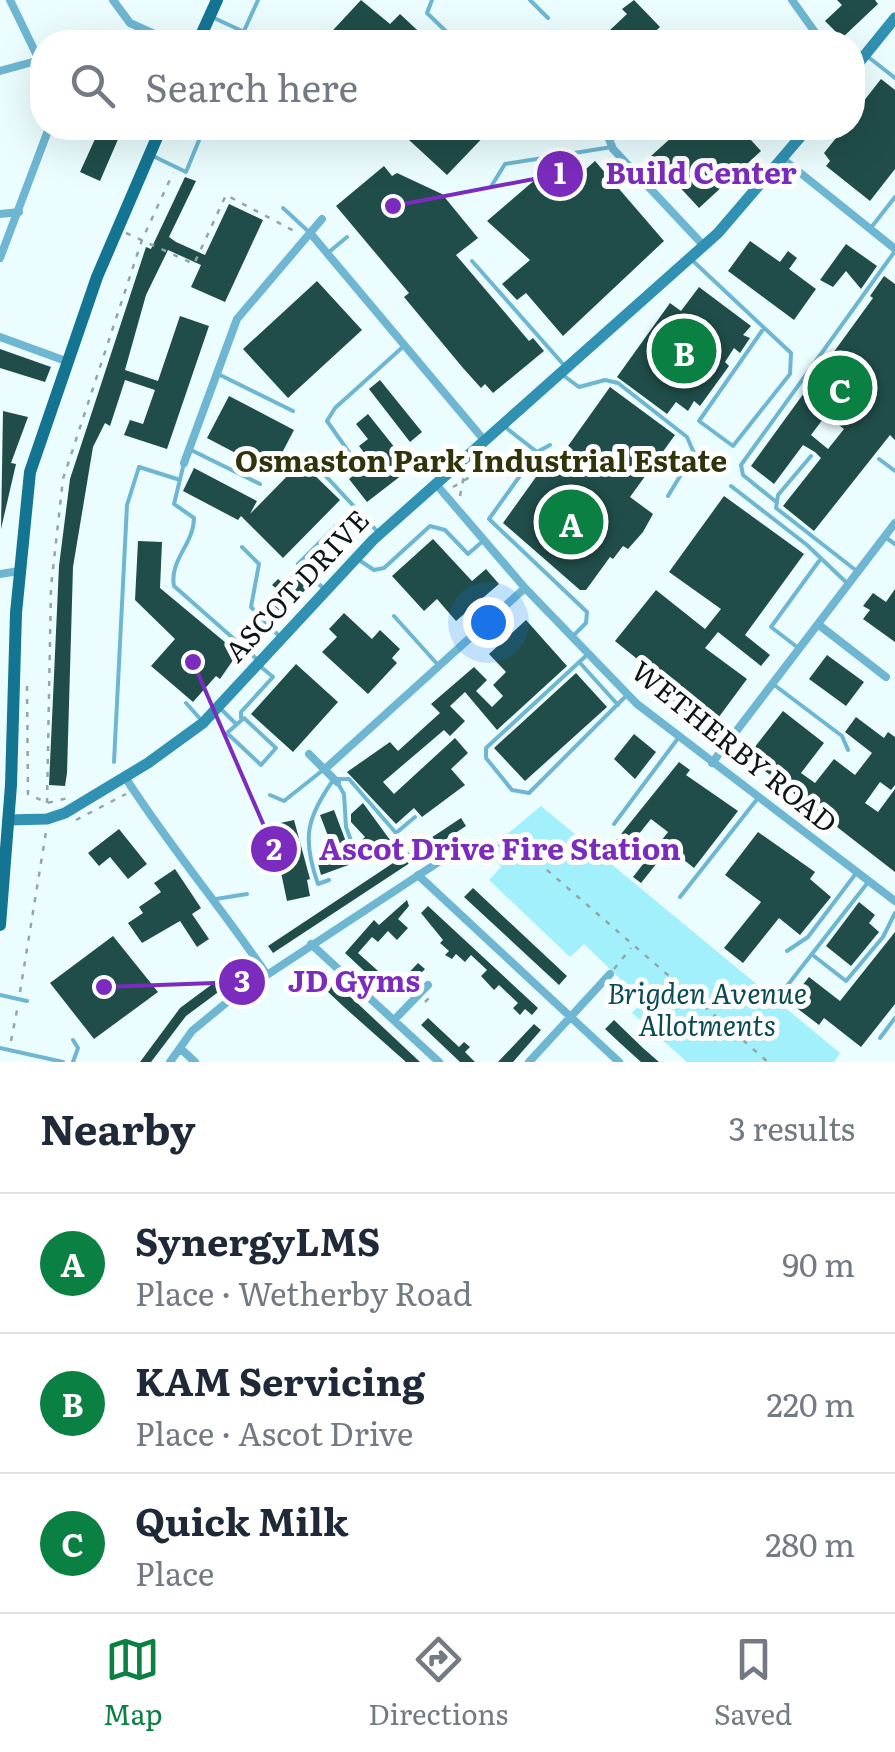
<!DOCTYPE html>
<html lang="en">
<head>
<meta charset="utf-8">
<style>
	:root { --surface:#fff; --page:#f6f6f7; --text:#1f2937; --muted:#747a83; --line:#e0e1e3; --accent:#0b8043 }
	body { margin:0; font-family:Literata,serif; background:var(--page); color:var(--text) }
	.you { position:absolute; left:488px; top:622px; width:35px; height:35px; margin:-25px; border:8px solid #fff; border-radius:50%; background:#1a73e8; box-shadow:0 0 0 15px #1a73e833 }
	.badge { display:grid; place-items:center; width:65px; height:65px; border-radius:50%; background:var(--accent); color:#fff; font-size:32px; font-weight:700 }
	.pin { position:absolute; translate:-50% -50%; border:5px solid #fff; box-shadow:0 2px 10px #0006 }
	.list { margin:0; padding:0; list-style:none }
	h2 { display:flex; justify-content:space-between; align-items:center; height:130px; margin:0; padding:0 40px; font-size:42px }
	h2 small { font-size:32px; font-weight:400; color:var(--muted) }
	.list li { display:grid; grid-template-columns:65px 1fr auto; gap:30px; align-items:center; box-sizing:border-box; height:140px; padding:0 40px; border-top:2px solid var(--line) }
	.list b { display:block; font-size:38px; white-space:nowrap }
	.list p { margin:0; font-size:32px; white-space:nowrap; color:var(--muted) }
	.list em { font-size:32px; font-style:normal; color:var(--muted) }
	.icon { flex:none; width:55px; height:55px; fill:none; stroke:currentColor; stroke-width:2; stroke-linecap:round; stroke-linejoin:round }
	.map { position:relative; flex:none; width:895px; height:1062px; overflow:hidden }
	.search { position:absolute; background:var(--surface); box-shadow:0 10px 40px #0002; left:30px; right:30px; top:30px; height:110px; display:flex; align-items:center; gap:25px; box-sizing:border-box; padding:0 35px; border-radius:40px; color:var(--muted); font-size:38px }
	.sheet { height:550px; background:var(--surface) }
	nav { display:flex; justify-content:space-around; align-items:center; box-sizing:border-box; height:140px; border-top:2px solid var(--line); background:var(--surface); font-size:28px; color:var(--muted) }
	nav a { display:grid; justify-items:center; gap:5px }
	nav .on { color:var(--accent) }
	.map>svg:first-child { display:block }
	.green { fill:#a2f0fb }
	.building { fill:#204d49; fill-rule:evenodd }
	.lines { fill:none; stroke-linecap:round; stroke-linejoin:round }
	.path { stroke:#95a5a6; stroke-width:2.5; stroke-dasharray:5 8; stroke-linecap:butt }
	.lane { stroke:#6eb6d2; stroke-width:4 }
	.street { stroke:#6eb6d2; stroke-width:8 }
	.secondary { stroke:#3191b2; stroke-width:11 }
	.primary { stroke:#147593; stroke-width:12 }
	.labels { text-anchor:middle; stroke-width:10; stroke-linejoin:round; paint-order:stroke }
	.street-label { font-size:28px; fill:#0b1617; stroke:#fff }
	.park-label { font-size:28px; font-style:italic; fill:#094c53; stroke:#fff }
	.neighbourhood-label { font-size:30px; font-weight:bold; fill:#31340a; stroke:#fff }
	.leader { fill:none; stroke:#7b2cbf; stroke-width:4 }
	.callout-dot { fill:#7b2cbf; stroke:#fff; stroke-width:4 }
	.mark-label { font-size:30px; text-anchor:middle; font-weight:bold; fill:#fff }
	.callout-label { font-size:30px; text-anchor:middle; font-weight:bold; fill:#7b2cbf; stroke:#fff; stroke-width:10; stroke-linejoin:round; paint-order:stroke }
</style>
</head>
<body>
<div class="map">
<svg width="895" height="1062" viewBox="0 0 895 1062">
	<rect width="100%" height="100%" fill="#ebfdff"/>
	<path class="green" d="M541,806L840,1053L834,1062H687L632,1013L643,1001L584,944L570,957L489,880L501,867L488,850Z"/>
	<path class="building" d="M361,0L390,24L400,14L430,42H322Z
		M634,0L660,27L644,42H621L609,31L627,14L622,9Z
		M837,0H875L878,4L842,38L825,21L842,5Z
		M881,79L895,90V169L870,201L826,166L830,161L824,153L844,128H852V116Z
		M100,128L119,137L100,181L80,172Z
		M396,128H492L447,175Z
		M682,128H740L761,151L699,208L651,156Z
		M595,161L664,241L563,336L526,293L517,300L502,284L530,260L487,221L544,172L561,191Z
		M384,166L392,176L397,173L442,194L478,238L456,255L529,341L533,338L544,351L493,393L485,384L481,388L463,368L404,297L409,293L336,206Z
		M185,177L196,181L169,237L176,242L205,255L229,204L263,220L225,302L191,287L201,265L168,250L146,295L125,370L158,381L180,316L209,326L167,449L124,435L130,420L143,424L155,390L125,380L110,426L105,423L93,447L73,567L67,773L65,786L49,785L59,566L70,479L146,247L151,249Z
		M750,241L780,262L788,251L797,258L789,269L816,289L794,320L728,271Z
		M846,244L877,266L861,289L846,271L833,287L820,280Z
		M884,276L895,284V440L890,435L814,531L783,506L821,458L815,452L803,445L774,484L751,466L873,298L870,296ZM826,415L844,429L828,449L811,435Z
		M317,281L362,330L288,398L243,349Z
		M699,287L751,326L743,335L750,338L740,353L734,348L725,362L729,366L700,406L694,401L688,411L676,402L667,414L617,377L670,303L681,311Z
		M0,349L51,367L45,382L0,368Z
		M380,380L422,432L410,442L369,389Z
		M610,387L675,435L630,497L653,514L643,532L628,549L623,546L613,559L610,557L586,590H580L503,523L546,463L557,471L573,450L568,446Z
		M229,396L294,430L272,472L207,438Z
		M3,411L28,417L11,463L16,464L1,529Z
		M368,414L411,468L367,502L349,479L371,462L359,446L368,439L356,424Z
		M301,462L340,500L283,558L241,516L238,520L183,491L194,468L257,501L250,514Z
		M724,496L804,554L745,635L770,655L761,666L718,632L705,648L747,679L710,729L656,689L663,680L615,641L656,590L705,629L721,609L669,572Z
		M433,539L472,581L486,569L499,584L456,621L437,599L424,611L392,576Z
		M138,541L162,542L160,588L238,653L220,679L216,676L193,702L151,666L175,639L135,600Z
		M292,574L307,588L283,614L268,600L278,590L272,585L278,579L284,584Z
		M895,589V642L863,619L870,610L863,606L873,593L886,602Z
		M344,613L372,639L380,630L400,649L392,658L397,663L368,694L322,652L337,637L329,629Z
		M526,620L567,666L497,730L465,692L450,706L465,721L450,736L444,730L383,782L394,794L455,738L468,753L451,769L465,785L422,817L414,808L396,824L347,772L390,742L398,751L440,713L431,704L474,667L487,680L476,691L492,707L503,696L493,685L506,672L489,654Z
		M827,655L864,682L846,706L809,679Z
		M296,664L338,702L293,752L251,714Z
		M576,673L607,707L525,781L494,748Z
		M783,711L824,743L801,773L815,783L834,759L855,775L872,753L845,732L856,717L884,738L888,732L895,737V785L891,790L880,782L865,803L878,812L895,789V872L747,757Z
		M634,734L656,752L635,779L614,759Z
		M679,762L690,770L686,775L738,811L694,868L669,848L641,883L633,877L668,832L651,819L616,862L605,854Z
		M363,803L390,840L372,857L359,843L365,837L351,822V814Z
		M334,810L354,863L321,875L316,856L333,849L320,815Z
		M461,818L466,826L273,953L268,946Z
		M294,820L310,879L307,880L310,896L287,901L271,825Z
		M119,829L147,864L128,879L110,857L99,866L88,853Z
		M758,832L815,872L810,879L831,897L800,935L779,918L743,963L724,948L761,902L725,875Z
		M175,869L201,908L192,914L209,939L197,947L180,921L142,943L128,923L143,913L139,907L161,892L154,883Z
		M473,888L567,976L559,985L464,897Z
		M407,900L409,906L398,919L408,928L397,940L388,931L378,942L372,937L358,953L386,978L391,972L400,982L418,963L425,969L405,990L398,984L389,994L345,953L374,920L379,925Z
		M859,902L875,915L869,923L879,932L851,966L826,946Z
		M428,906L538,1008L532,1015L525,1009L520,1015L513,1008L518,1003L499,985L494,990L481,976L487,970L471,955L465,962L456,954L452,959L445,955L449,951L440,943L443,940L421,913Z
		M895,932V1004L861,1047L824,1018L819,1025L789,1002L809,977L840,1001Z
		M113,936L158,992L94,1039L50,983Z
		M242,962L248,970L186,1016L151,1062H140L180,1008Z
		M316,968L355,1001L420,1062H406L344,1007L310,975Z
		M428,1018L459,1047L464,1042L470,1047L465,1052L475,1062H460L421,1025Z
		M614,1020L643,1048L659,1062H641L620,1043L605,1029Z
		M534,1024L541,1030L513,1062H498Z"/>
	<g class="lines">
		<path class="path" d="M126,233L194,264L226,195L298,233
			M453,487L521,447
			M460,496L464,475
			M27,686L28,794L47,803L68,798
			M47,803L51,587L63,479L142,240L173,173
			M76,820L126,794
			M495,847L509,839L524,850L768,1062
			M614,969L631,948
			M20,992L46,832
			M425,1002L432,995
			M11,1041L18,1005"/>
		<path class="lane" d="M432,0L427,13L457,42
			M530,0L548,18
			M214,18L242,31
			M239,42L258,0
			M867,56L895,78
			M153,156L186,172L204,128
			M492,185L505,164L612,147
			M283,208L309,232
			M870,229L895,197
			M329,252L347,237
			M472,261L563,364
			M693,261L791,353L790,374L733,446L699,421L764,328
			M216,373L293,411
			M564,376L579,387L605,380L618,383L687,437L694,453L668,496
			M505,427L537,452
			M550,445L537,452L489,519L587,612L586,623L572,637
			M189,449L260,484
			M811,456L778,495L776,508L858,572
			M308,457L376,530
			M353,458L327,421L335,408L405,345
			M879,459L895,471
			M184,463L174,504L194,518C194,544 169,560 174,586L259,661
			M731,486L807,545L849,585
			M775,501L743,475L741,465L895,251
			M885,537L895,544
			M242,547L259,564L251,607L280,637
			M359,560L374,570L384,568L430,526L445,530L468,554L483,541
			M324,589L298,564L354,508
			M394,616L439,666
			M797,647L771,627L819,561
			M588,654L486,748V758L512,790L529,793L627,695
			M581,664L618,705
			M773,684L842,736L848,750
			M186,703L203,722
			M222,710L235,723
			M241,718V712L273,677L260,666
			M244,718L276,748L261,765L227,733Z
			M114,762L127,505L139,467L177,479
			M337,782L344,794L346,827L357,857
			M270,795L284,801L323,770
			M614,824L679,737
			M329,880L318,884C302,839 306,818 334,779H349L396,833L415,817
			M680,897L758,798
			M216,899L247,894
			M787,951L808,937L857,872
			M814,956L846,981L883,937L895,913
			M783,991L869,881
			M0,995L27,1001
			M880,1038L895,1018
			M73,1040L78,1048L73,1062
			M0,1048L63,1062"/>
		<path class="street" d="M10,0L42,66
			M113,0L130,23L172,42
			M792,0L822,42
			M674,35L680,42
			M0,71L40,60
			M131,128L157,137
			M612,128L609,139L613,149L704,246
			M783,159L895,249
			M0,214L19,212
			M311,234L484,440
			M0,258L49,128
			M0,337L66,361
			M184,463L237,319L322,219
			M435,483L525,588L637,704L895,901
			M0,574L19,571
			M819,625L886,677
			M309,754L337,782
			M712,763L895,523
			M325,769L525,588
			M125,777C169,846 221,907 267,975
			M418,875L619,1062
			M311,944L439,1062
			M394,1020L428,985
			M180,1048L195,1062
			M170,1062L192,1031L232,998L466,844
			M529,1062L610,974"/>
		<path class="secondary" d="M852,71L895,18
			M8,820L47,819L65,813L148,763L203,723L373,540L718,233L808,128"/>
		<path class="primary" d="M198,42L217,0
			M0,925L11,785L16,613L30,472L97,277L161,128"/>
	</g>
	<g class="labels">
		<g class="street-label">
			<text transform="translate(297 586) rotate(-47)" y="10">ASCOT DRIVE</text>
			<text transform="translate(734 747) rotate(39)" y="10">WETHERBY ROAD</text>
		</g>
		<g class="park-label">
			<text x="707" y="1004">Brigden Avenue<tspan x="707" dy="32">Allotments</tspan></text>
		</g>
		<g class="neighbourhood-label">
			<text x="481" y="472">Osmaston Park Industrial Estate</text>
		</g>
	</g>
	<path class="leader" d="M393 206L560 174M193 662L274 849M104 987L242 982"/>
	<g class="callout-dot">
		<circle cx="393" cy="206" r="10"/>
		<circle cx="193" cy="662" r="10"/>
		<circle cx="104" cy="987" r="10"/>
		<circle cx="560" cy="174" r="25"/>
		<circle cx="274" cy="849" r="25"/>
		<circle cx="242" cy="982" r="25"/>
	</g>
	<g class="mark-label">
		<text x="560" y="184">1</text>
		<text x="274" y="860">2</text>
		<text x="242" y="992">3</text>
	</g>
	<g class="callout-label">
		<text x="701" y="184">Build Center</text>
		<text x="500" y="860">Ascot Drive Fire Station</text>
		<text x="354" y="992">JD Gyms</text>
	</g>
</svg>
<div class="you"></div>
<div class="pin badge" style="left:571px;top:522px">A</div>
<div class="pin badge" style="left:684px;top:351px">B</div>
<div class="pin badge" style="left:840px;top:388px">C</div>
<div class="search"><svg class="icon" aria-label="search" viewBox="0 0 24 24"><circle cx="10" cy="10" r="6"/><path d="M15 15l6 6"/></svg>Search here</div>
</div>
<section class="sheet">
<h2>Nearby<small>3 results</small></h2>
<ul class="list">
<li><span class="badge">A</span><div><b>SynergyLMS</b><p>Place · Wetherby Road</p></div><em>90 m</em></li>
<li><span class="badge">B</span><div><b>KAM Servicing</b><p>Place · Ascot Drive</p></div><em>220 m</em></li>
<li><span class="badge">C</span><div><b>Quick Milk</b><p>Place</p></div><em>280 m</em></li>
</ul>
</section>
<nav>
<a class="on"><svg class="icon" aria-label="map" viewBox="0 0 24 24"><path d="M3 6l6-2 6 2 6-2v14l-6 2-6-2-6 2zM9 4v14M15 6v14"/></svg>Map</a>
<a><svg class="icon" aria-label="directions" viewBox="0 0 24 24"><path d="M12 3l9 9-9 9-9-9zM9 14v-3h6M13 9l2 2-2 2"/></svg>Directions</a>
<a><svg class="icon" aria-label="saved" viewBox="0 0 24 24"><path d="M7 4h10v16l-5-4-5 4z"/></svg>Saved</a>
</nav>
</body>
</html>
